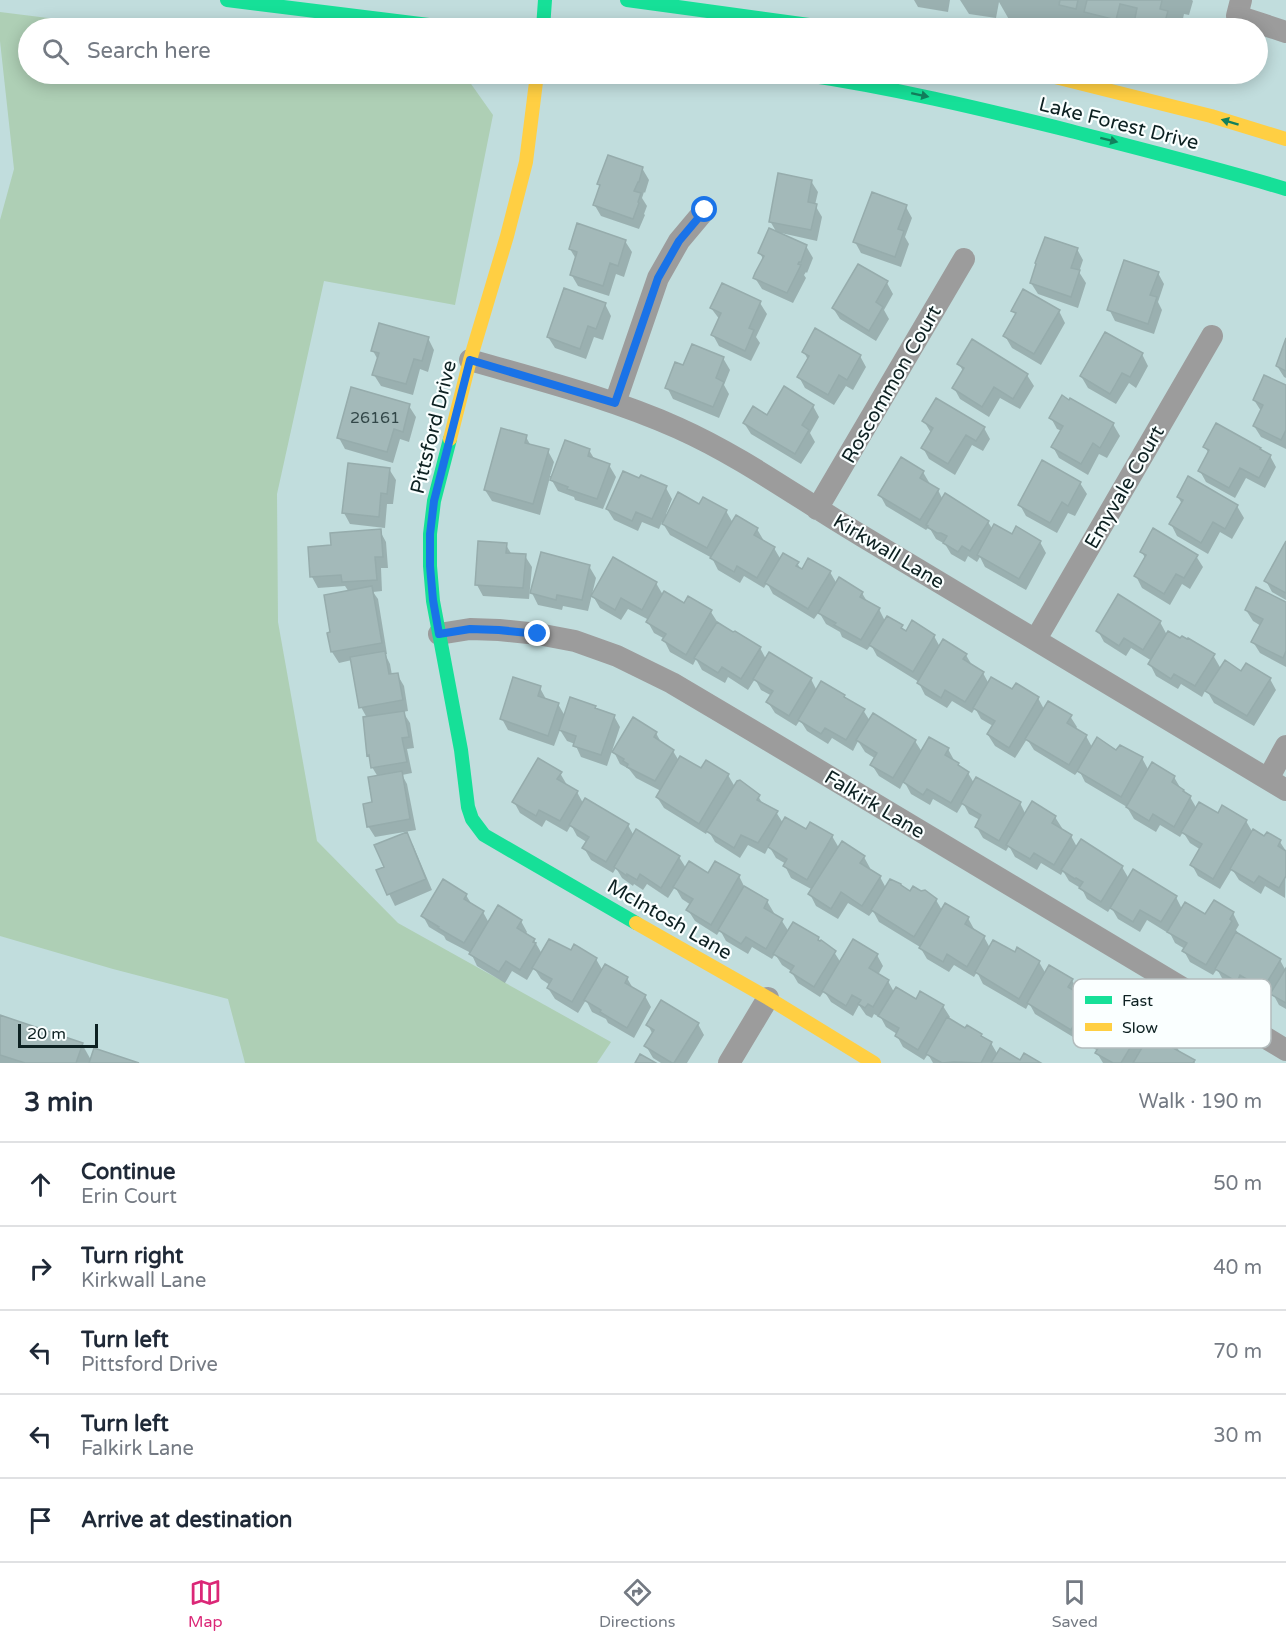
<!DOCTYPE html>
<html lang="en">
<head>
<meta charset="utf-8">
<style>
	:root { --surface:#fff; --page:#f2f2f3; --text:#1f2937; --muted:#747a83; --line:#e0e1e3; --accent:#db2777 }
	body { margin:0; font-family:"Varela Round",sans-serif; background:var(--page); color:var(--text) }
	.scale { position:absolute; left:18px; bottom:15px; width:80px; box-sizing:border-box; padding-left:6px; border:3px solid #0d2122; border-top:0; font-size:16px; line-height:21px; white-space:nowrap; color:#0d2122; -webkit-text-stroke:4px #faffff; paint-order:stroke }
	.stop { position:absolute; width:18px; height:18px; margin:-14px; border:4px solid #1a73e8; border-radius:50%; background:#fff }
	.stop.end { background:#1a73e8; border-color:#fff; box-shadow:0 2px 6px #0008 }
	.list { margin:0; padding:0; list-style:none }
	h2 { display:flex; justify-content:space-between; align-items:center; height:78px; margin:0; padding:0 24px; font-size:26px }
	h2 small { font-size:20px; font-weight:400; color:var(--muted) }
	.list li { display:grid; grid-template-columns:39px 1fr auto; gap:18px; align-items:center; box-sizing:border-box; height:84px; padding:0 24px; border-top:2px solid var(--line) }
	.list b { display:block; font-size:22px; white-space:nowrap }
	.list p { margin:0; font-size:20px; white-space:nowrap; color:var(--muted) }
	.list em { font-size:20px; font-style:normal; color:var(--muted) }
	.icon { flex:none; width:33px; height:33px; fill:none; stroke:currentColor; stroke-width:2; stroke-linecap:round; stroke-linejoin:round }
	.map { position:relative; flex:none; width:1286px; height:1063px; overflow:hidden }
	.search { position:absolute; background:var(--surface); box-shadow:0 3px 15px #0003; left:18px; right:18px; top:18px; height:66px; display:flex; align-items:center; gap:15px; box-sizing:border-box; padding:0 21px; border-radius:33px; color:var(--muted); font-size:22px }
	.sheet { height:498px; background:var(--surface) }
	nav { display:flex; justify-content:space-around; align-items:center; box-sizing:border-box; height:84px; border-top:2px solid var(--line); background:var(--surface); font-size:16px; color:var(--muted) }
	nav a { display:grid; justify-items:center; gap:3px }
	nav .on { color:var(--accent) }
	.map>svg:first-child { display:block }
	.green { fill:#aecfb5 }
	.shadow { fill:#0003 }
	.building { fill:#a3b9b9; stroke:#96acac; stroke-width:1.5 }
	.lines { fill:none; stroke-linecap:round; stroke-linejoin:round }
	.street { stroke:#9c9c9c; stroke-width:22 }
	.fast { stroke:#16e098; stroke-width:14 }
	.slow { stroke:#ffcf43; stroke-width:14 }
	.oneway { fill:#12805d }
	.route { stroke:#1a73e8; stroke-width:8 }
	.labels { text-anchor:middle; stroke-width:4.5; stroke-linejoin:round; paint-order:stroke }
	.number-label { font-size:16px; fill:#324748 }
	.street-label { font-size:20px; fill:#0d2122; stroke:#faffff }
	.key { fill:#faffff; stroke:#b3bcbd; stroke-width:1.5 }
	.key-label { font-size:16px; fill:#0d2122 }
</style>
</head>
<body>
<div class="map">
<svg width="1286" height="1063" viewBox="0 0 1286 1063">
	<rect width="100%" height="100%" fill="#c1dddd"/>
	<path class="green" d="M0,12L128,28H28V74H464L493,115L455,305L324,281L277,494L278,622L317,841L398,923L611,1042L597,1063H245L228,999L113,969L0,936V220L14,169L0,41Z"/>
	<path class="shadow" d="M914,0H950L948,12L918,7Z
		M960,0H1192L1193,1L1189,15L1184,14L1181,28H1075L1063,26L1062,28H1043L1039,21L1028,19L1026,26L1011,23L999,2L996,18L969,14Z
		M642,168L649,180L645,193L644,192L642,198L647,206L644,214L645,215L639,229L601,216L594,204L600,187L598,184Z
		M811,181L818,192L815,205L822,217L817,241L781,233L806,246L813,258L807,273L806,272L804,275L806,278L793,303L762,289L755,278L763,259L760,253L777,233L770,221Z
		M906,207L912,218L905,237L909,244L901,267L861,253L855,242Z
		M625,241L632,252L624,277L616,274L609,296L578,286L571,274L576,259L570,249Z
		M1077,249L1083,260L1079,272L1086,283L1078,308L1038,294L1031,283Z
		M1158,273L1164,284L1158,302L1162,310L1154,334L1115,321L1109,309Z
		M887,283L893,294L884,310L889,319L876,341L840,319L833,308Z
		M760,303L767,314L756,337L760,343L751,361L719,346L713,335L720,320L711,308Z
		M605,304L611,316L603,340L594,337L586,359L555,348L548,337Z
		M1013,310L1059,311L1065,323L1041,365L1012,348L1005,336L1016,316Z
		M428,338L434,350L428,372L420,369L413,395L381,386L374,375L378,360L373,351Z
		M1286,343V378L1284,377L1277,366Z
		M693,346L723,358L730,370L724,385L729,394L719,418L673,399L667,387L684,367Z
		M804,352L860,356L866,367L853,390L846,386L834,405L805,388L799,377L808,360Z
		M1142,354L1148,366L1136,388L1129,383L1116,404L1088,388L1081,376Z
		M959,364L1027,375L1034,386L1020,409L1000,398L989,417L960,399L954,388L963,371Z
		M1286,387V449L1261,437L1254,426L1261,411L1254,400Z
		M1071,400L1113,424L1120,436L1107,458L1099,454L1088,475L1059,458L1053,447L1062,431L1057,429L1051,418Z
		M409,406L416,417L409,442L400,439L393,463L345,449L339,438Z
		M813,406L819,417L810,433L815,442L801,464L751,434L744,423Z
		M924,421L984,428L990,439L983,451L972,445L955,475L929,459L923,448L931,433Z
		M526,437L531,446L548,451L554,462L550,476H553L589,450L595,460L609,465L616,477L603,509L575,500L574,497L558,491L550,477L540,515L492,501L485,490Z
		M1205,447L1260,449L1262,452L1270,456L1276,467L1265,488L1246,478L1235,498L1206,482L1200,471L1209,454Z
		M901,459L923,472L930,484L929,485L938,490L943,500L988,522L993,530L1040,542L1046,553L1026,590L985,567L980,557L977,562L968,556L965,562L951,554L945,544L936,539L929,527L926,530L886,506L880,495Z
		M389,469L396,480L393,504H387L385,528L350,524L344,513Z
		M1189,478L1237,506L1244,518L1232,539L1220,532L1208,554L1177,536L1171,524L1182,504L1178,497Z
		M1080,483L1087,494L1075,516L1068,513L1057,533L1026,516L1020,505Z
		M666,488L672,499L666,514L668,515L700,506L726,511L733,523L736,517L757,529L764,541L763,542L774,548L781,560L797,563L802,571L830,572L837,584L862,593L868,603L879,609L885,621L901,626L906,634L934,636L940,647L966,655L973,667L983,673L989,684L1038,698L1044,709L1070,716L1077,727L1075,730L1086,736L1092,747L1142,758L1149,771L1174,777L1181,789L1190,797L1197,809L1219,815L1223,807L1246,821L1253,833L1265,838L1268,834L1280,842L1286,851L1285,898L1265,886L1261,894L1239,880L1232,869L1220,889L1198,876L1192,865L1201,850L1190,843L1183,832L1180,837L1160,825L1156,832L1134,819L1127,807L1085,782L1079,770L1075,775L1034,750L1027,739L1015,758L995,746L988,735L993,726L981,719L975,708L972,713L952,701L947,708L925,695L919,683V682L877,656L871,645L867,650L842,637L840,632L826,624L819,612L814,619L773,594L767,583L764,588L744,576L740,583L718,570L712,558L670,535L662,522L659,529L642,522L638,531L614,520L607,509Z
		M380,531L386,542L388,568H381L382,591L373,592L378,599L387,654H385L390,664L392,675L397,674L404,686L408,711L403,712L410,723L414,748L407,749L412,773L402,775L407,784L416,830L375,837L368,826L378,777L372,767L369,755L367,718L361,707L352,660L339,663L332,652V634L349,592L345,586L318,588L312,577L310,548L332,547Z
		M1286,544V600L1272,592L1266,581Z
		M506,545L512,555L525,556L532,567L529,599L483,596L477,585Z
		M1142,552L1196,556L1203,567L1190,589L1182,584L1170,605L1142,588L1136,576L1145,558Z
		M589,566L596,578L588,611L563,606L562,610L538,605L532,593Z
		M656,583L663,595L685,605L711,612L718,623L760,648L766,659L811,679L817,691L822,683L863,710L870,721L915,741L922,752L948,749L954,760L960,768L968,773L974,783L1020,803L1026,815L1055,817L1062,828L1061,830L1071,836L1077,847L1122,867L1129,879L1176,897L1182,909L1206,916L1233,913L1239,925L1236,930L1238,933L1280,960L1286,971V1009L1279,1005L1273,994L1269,999L1247,986L1243,992L1223,980L1217,969L1213,975L1190,962L1184,951L1185,949L1175,943L1169,931L1168,933L1147,920L1140,932L1118,919L1111,907L1108,912L1087,899L1082,889L1069,881L1063,871L1061,875L1041,863L1037,870L1015,857L1009,846L1006,851L983,838L976,826L980,820L969,814L963,803L957,813L933,799L930,805L911,794L904,781L900,789L879,776L872,765L876,759L865,752L858,741L853,751L832,738L828,744L807,731L800,720L796,726L775,713L768,702L772,696L761,690L755,679L748,690L728,677L725,683L702,670L696,659L693,665L670,652L664,640L665,639L654,633L648,622L649,620L628,609L621,620L600,608L593,596Z
		M1286,604V667L1260,653L1253,642L1261,626L1253,621L1246,610Z
		M1160,622L1167,635L1213,655L1221,669L1270,679L1276,690L1254,726L1214,703L1206,689L1202,697L1181,684L1178,689L1156,676L1150,664L1152,661L1131,648L1126,656L1104,642L1098,631Z
		M540,688L546,699L558,704L565,716L595,707L597,710L614,716L620,727L607,766L581,757L575,744L567,741L560,730L554,746L508,730L502,719Z
		M656,733L662,744L673,751L679,761L701,771L728,775L735,787L758,796L764,806L776,812L783,823L806,831L832,836L839,848L864,857L870,868L869,870L880,877L886,888L936,900L942,910L968,918L974,929V931L984,937L990,948L1039,962L1046,974L1072,980L1078,992L1077,994L1088,1001L1094,1012L1144,1024L1151,1036L1175,1044L1181,1054L1194,1061L1195,1063H1103L1097,1053L1098,1051L1088,1045L1081,1034L1078,1040L1035,1014L1029,1003L1026,1009L983,984L977,972L974,977L954,965L949,972L927,959L920,947L879,922L873,911L869,916L848,903L838,919L816,906L810,894L813,890L791,878L785,866L786,864L776,858L769,846L765,854L748,845L740,858L715,842L708,830L706,834L664,808L657,797L661,791L636,778L629,769L620,764L614,752Z
		M560,773L567,785L566,786L577,792L583,803L628,825L634,836L679,857L686,868L708,875L739,876L745,888L767,901L774,913L772,915L782,921L789,932L818,938L821,943L834,952L841,963L877,955L883,966L878,975L888,981L894,992L917,1001L943,1006L950,1017L948,1019L966,1030L967,1027L981,1035L984,1039L991,1043L998,1055L1020,1062L1025,1055L1038,1063H933L928,1054L924,1060L903,1047L897,1036V1034L886,1027L880,1016L879,1017L874,1014L872,1018L866,1015L859,1005L853,1016L831,1002L824,991L820,997L798,983L791,971L782,965L775,954L772,959L752,947L748,954L726,941L720,930L717,935L695,921L688,910L691,905L682,899L675,887L668,898L647,884L643,890L634,884L633,886L622,878L616,868L613,873L591,860L584,848L588,843L577,836L571,825L567,832L546,820L542,827L520,813L514,802Z
		M406,834L413,845L432,890L395,906L378,871L386,868Z
		M466,895L472,905L483,912L489,923L521,921L527,932L525,935L534,940L542,954L571,952L596,959L603,971L627,978L634,990L645,996L651,1007L634,1038L608,1023L606,1019L592,1012L586,1000L578,1013L555,999L548,988L550,985L541,979L534,968L527,980L512,971L505,983L477,966L471,953L446,940L444,936L429,927L423,916Z
		M0,1017L82,1044L91,1060L95,1050L134,1063H0Z
		M698,1024L704,1035L687,1063H661L653,1058L646,1046L653,1035L648,1025Z"/>
	<path class="building" d="M1060,0H1078L1076,9L1059,5Z
		M1087,0H1162L1160,9L1168,11L1163,28H1154L1134,23L1137,8L1120,4L1116,20L1084,12Z
		M608,155L643,167L639,182H638L634,191L641,193L638,202L639,203L633,219L593,205L600,185L597,184Z
		M778,173L812,180L808,202L817,204L811,230L769,222Z
		M872,192L907,205L898,229L904,231L895,257L853,242Z
		M577,223L626,240L618,266L610,263L603,286L570,275L577,252L569,249Z
		M769,228L807,245L801,262H799L798,264L801,265L787,293L753,278L755,273L764,256L758,253Z
		M1045,237L1078,248L1071,268L1080,270L1071,297L1030,283L1036,264L1035,263Z
		M1124,260L1159,272L1150,295L1157,297L1148,324L1107,310Z
		M858,264L888,281L876,302L883,307L869,331L832,308Z
		M722,283L761,301L749,328L754,330L745,351L711,335L721,313L710,308Z
		M564,288L606,303L596,329L588,326L580,349L547,337Z
		M1023,289L1060,310L1034,354L1003,336L1016,313L1011,311Z
		M379,323L429,337L422,361L414,359L406,384L372,375L379,353L371,351Z
		M815,328L861,355L847,380L839,375L828,395L797,377L809,356L802,352Z
		M1105,332L1143,353L1130,377L1122,373L1110,394L1080,376Z
		M1286,338V371L1276,366Z
		M972,339L1028,374L1013,399L994,387L982,407L952,388L964,368L957,364Z
		M692,344L724,357L716,378L724,382L713,407L665,388L675,362L683,365Z
		M1264,375L1286,385V430L1281,440L1253,426L1263,405L1253,400Z
		M784,386L814,405L802,425L809,430L795,454L743,423L753,406L767,415Z
		M351,387L410,404L403,432L394,429L387,452L337,438Z
		M1062,395L1069,400L1070,398L1114,423L1100,448L1093,443L1081,464L1051,447L1063,426L1049,418Z
		M936,398L985,427L976,441L966,435L948,464L921,448L933,428L922,421Z
		M1216,423L1261,448L1260,449L1271,455L1259,478L1240,468L1229,488L1198,471L1209,450L1203,447Z
		M501,428L527,435L525,443L549,449L533,504L484,490Z
		M565,440L590,449L588,456L610,464L597,499L567,489L568,487L550,480Z
		M901,457L924,471L920,478L939,489L920,520L878,495Z
		M1042,460L1081,482L1068,506L1062,502L1050,523L1018,505Z
		M348,463L390,468L387,494L381,493L379,517L342,513Z
		M623,471L639,478L641,475L667,486L652,519L636,512L632,521L606,509Z
		M1188,476L1238,505L1225,529L1213,522L1201,543L1169,524L1183,500L1177,497Z
		M678,492L699,504L703,497L727,510L707,548L662,524Z
		M945,493L989,521L970,551L962,546L958,552L943,543L947,536L941,533H937L927,527L928,526L926,525Z
		M736,515L758,528L754,535L775,547L757,578L737,566L734,572L710,558Z
		M994,524L1012,534L1016,526L1041,541L1019,579L977,555Z
		M1153,528L1198,555L1184,578L1176,574L1164,594L1134,576L1146,555L1140,552Z
		M381,529L383,557H375L377,580L342,582L341,575L310,577L308,547L331,545L330,533Z
		M478,541L507,543L506,553L526,554L523,588L475,585Z
		M1286,541V593L1264,581Z
		M541,552L590,565L582,600L557,595L556,600L530,593Z
		M783,553L799,562L796,566L802,569L808,558L831,571L808,609L765,583Z
		M613,557L657,582L642,610L621,598L615,610L591,596Z
		M839,577L863,592L860,597L880,608L861,640L834,625L836,623L818,613Z
		M372,586L382,643L331,652L327,633L330,632L324,595Z
		M1256,587L1286,602V651L1283,658L1251,642L1263,619L1245,610Z
		M664,591L684,603L688,596L712,610L686,655L662,640L666,634L646,622Z
		M1118,594L1161,621L1143,650L1124,638L1119,646L1096,631Z
		M887,616L903,625L901,628L906,631L912,620L935,635L913,672L869,645Z
		M717,622L733,632L735,631L761,647L741,679L722,667L718,673L694,658Z
		M1168,631L1180,638L1182,636L1187,639L1188,638L1215,654L1195,686L1174,674L1171,679L1148,664Z
		M943,639L967,654L963,659L984,672L965,702L945,690L941,698L917,683Z
		M385,651L389,674L398,673L403,700L359,708L350,657Z
		M769,652L812,678L789,716L766,702L773,691L753,679Z
		M1225,660L1241,671L1246,663L1271,678L1247,716L1205,691Z
		M513,677L541,686L538,696L559,703L548,736L500,719Z
		M991,677L1012,689L1016,683L1039,697L1009,748L987,734L995,721L973,708Z
		M821,681L845,695L844,697L865,709L846,740L825,728L821,734L798,720Z
		M570,697L596,706L595,708L615,715L601,755L573,746L576,736L559,730Z
		M1048,701L1072,715L1067,723L1087,735L1069,765L1025,739Z
		M404,711L409,737L402,738L407,762L371,768L369,755L367,756L363,717Z
		M873,713L916,740L893,778L870,765L877,753L856,740Z
		M633,717L657,732L654,737L674,750L655,781L627,767L628,764L623,761L624,759L612,752Z
		M929,737L949,748L945,755L959,763L958,765L969,772L951,803L927,789L923,795L903,782Z
		M1097,737L1116,750L1120,745L1143,757L1121,797L1077,771Z
		M680,756L701,768L706,760L729,774L699,824L656,797Z
		M538,758L562,772L557,779L578,791L560,821L539,810L536,816L512,802Z
		M1152,762L1175,776L1172,782L1184,790L1183,791L1191,796L1174,827L1153,814L1149,821L1126,807Z
		M402,771L410,819L367,827L363,804L372,802L368,777Z
		M976,777L1021,802L999,841L975,827L981,815L961,803Z
		M740,780L760,795L757,800L778,811L758,843L741,835L734,848L706,831L737,781Z
		M585,798L629,824L606,862L582,848L589,837L569,825Z
		M1032,801L1056,816L1052,823L1072,835L1054,865L1034,853L1030,859L1006,845Z
		M1199,802L1218,813L1222,805L1247,820L1213,879L1190,865L1202,844L1181,832Z
		M785,817L806,829L810,822L833,835L807,880L783,866L787,859L768,847Z
		M636,829L680,856L661,888L640,874L637,880L627,874V876L614,867Z
		M1253,829L1264,836L1267,832L1281,840L1278,846L1286,851V876L1279,888L1259,876L1254,883L1230,869Z
		M407,832L426,879L387,895L376,870L384,867L374,845Z
		M1081,839L1123,866L1101,902L1079,888L1083,882L1076,878L1075,879L1061,870Z
		M842,841L865,856L860,863L881,876L862,906L841,892L831,909L808,894Z
		M689,861L708,873L715,861L740,875L711,925L686,910L693,899L673,887Z
		M1133,869L1177,896L1161,922L1140,910L1133,922L1110,908Z
		M443,879L467,894L464,899L484,911L464,943L438,928L439,927L421,916Z
		M890,879L901,884V885L910,891L913,886L921,891L925,890L937,899L914,937L871,910Z
		M744,886L768,900L764,908L783,919L766,949L746,937L741,944L718,930Z
		M1214,900L1234,912L1230,919L1232,921L1206,965L1182,951L1187,943L1167,932L1185,902L1205,914Z
		M945,903L969,917L965,924L985,936L967,967L947,954L943,962L919,948Z
		M498,905L522,920L517,928L535,939L533,942L536,943L520,970L506,961L499,972L469,954Z
		M793,922L819,937L818,940L820,941L821,940L836,951L814,987L790,972L794,966L773,954Z
		M1236,932L1281,959L1263,989L1240,975L1237,982L1215,969Z
		M549,939L571,950L574,944L597,958L572,1002L547,988L552,979L532,968Z
		M853,939L878,954L869,968L889,980L873,1007L868,1004L865,1008L858,1004L861,1000L852,995L846,1006L822,991Z
		M993,940L1015,952L1017,947L1040,961L1019,999L975,972Z
		M605,964L628,977L625,983L646,995L627,1028L600,1012L601,1010L584,1000Z
		M1049,965L1073,979L1068,987L1089,1000L1071,1030L1027,1003Z
		M1286,968V1003L1270,994Z
		M896,987L916,999L920,991L944,1005L918,1050L895,1036L899,1028L878,1016Z
		M661,1000L699,1023L674,1063H672L644,1046L654,1030L646,1025Z
		M1097,1003L1118,1016L1121,1009L1145,1023L1121,1063H1113L1095,1053L1100,1045L1080,1034Z
		M0,1015L83,1043L76,1063H25L0,1055Z
		M947,1017L965,1028L967,1025L982,1034L981,1036L992,1042L981,1063L954,1062L942,1063L926,1054Z
		M1153,1029L1156,1031L1157,1029L1176,1043L1173,1048L1195,1060L1193,1063H1133Z
		M94,1048L139,1063H89Z
		M1000,1048L1020,1060L1024,1053L1041,1063H991Z
		M640,1054L656,1063H635Z"/>
	<g class="lines">
		<path class="street" d="M1241,0L1237,16L1286,32
			M470,360C539,380 611,398 678,428C743,457 801,500 862,536C1004,620 1144,706 1286,790
			M615,403L658,278L679,241L705,210
			M817,509L964,259
			M439,634L470,629L499,630L538,634L575,641L617,656L672,683L753,731L1286,1050
			M1036,639L1212,336
			M1268,779L1286,746
			M729,1063L768,998"/>
		<path class="fast" d="M227,0L453,28
			M627,0L831,28
			M543,28L545,0
			M800,74C890,87 978,108 1067,130C1140,149 1213,167 1286,189
			M450,439L434,501L430,534V566L433,601L461,750L468,807L472,819L484,835L636,923"/>
		<path class="slow" d="M1043,74L1211,116L1286,139
			M450,439L470,360L507,236L526,162L537,74
			M636,923L768,998L874,1063"/>
	</g>
	<defs><path id="oneway-solid" d="M-6-.8H1V-3.2L6.5 0L1 3.2V.8H-6Z" transform="scale(1.5)"/></defs>
	<g class="oneway">
		<use href="#oneway-solid" transform="translate(920 95) rotate(12)"/>
		<use href="#oneway-solid" transform="translate(1230 122) rotate(-163)"/>
		<use href="#oneway-solid" transform="translate(1109 140) rotate(14)"/>
	</g>
	<g class="lines">
		<path class="route" d="M538,634L499,630L470,629L439,634L433,600L430,566V534L434,501L470,360L615,403L658,278L679,241L705,210"/>
	</g>
	<g class="labels">
		<g class="number-label">
			<text x="375" y="423">26161</text>
		</g>
		<g class="street-label">
			<text transform="translate(1119 123) rotate(14)" y="7">Lake Forest Drive</text>
			<text transform="translate(891 384) rotate(-60)" y="7">Roscommon Court</text>
			<text transform="translate(433 427) rotate(-76)" y="7">Pittsford Drive</text>
			<text transform="translate(1124 487) rotate(-60)" y="7">Emyvale Court</text>
			<text transform="translate(889 551) rotate(31)" y="7">Kirkwall Lane</text>
			<text transform="translate(875 804) rotate(31)" y="7">Falkirk Lane</text>
			<text transform="translate(670 919) rotate(30)" y="7">McIntosh Lane</text>
		</g>
	</g>
	<rect x="1073" y="979" width="198" height="69" rx="9" class="key"/>
	<rect x="1085" y="996" width="27" height="8" fill="#16e098"/>
	<rect x="1085" y="1023" width="27" height="8" fill="#ffcf43"/>
	<g class="key-label">
		<text x="1122" y="1006">Fast</text>
		<text x="1122" y="1033">Slow</text>
	</g>
</svg>
<div class="scale">20 m</div>
<div class="stop" style="left:705px;top:210px"></div>
<div class="stop end" style="left:538px;top:634px"></div>
<div class="search"><svg class="icon" aria-label="search" viewBox="0 0 24 24"><circle cx="10" cy="10" r="6"/><path d="M15 15l6 6"/></svg>Search here</div>
</div>
<section class="sheet">
<h2>3 min<small>Walk · 190 m</small></h2>
<ul class="list">
<li><svg class="icon" aria-label="ahead" viewBox="0 0 24 24"><path d="M12 20V5M6 11l6-6 6 6"/></svg><div><b>Continue</b><p>Erin Court</p></div><em>50 m</em></li>
<li><svg class="icon" aria-label="right" viewBox="0 0 24 24"><path d="M7 20v-9h11M14 6l5 5-5 5"/></svg><div><b>Turn right</b><p>Kirkwall Lane</p></div><em>40 m</em></li>
<li><svg class="icon" aria-label="left" viewBox="0 0 24 24"><path d="M17 20v-9H6M10 6l-5 5 5 5"/></svg><div><b>Turn left</b><p>Pittsford Drive</p></div><em>70 m</em></li>
<li><svg class="icon" aria-label="left" viewBox="0 0 24 24"><path d="M17 20v-9H6M10 6l-5 5 5 5"/></svg><div><b>Turn left</b><p>Falkirk Lane</p></div><em>30 m</em></li>
<li><svg class="icon" aria-label="arrive" viewBox="0 0 24 24"><path d="M6 21V4h12l-3 4 3 4H6"/></svg><div><b>Arrive at destination</b></div></li>
</ul>
</section>
<nav>
<a class="on"><svg class="icon" aria-label="map" viewBox="0 0 24 24"><path d="M3 6l6-2 6 2 6-2v14l-6 2-6-2-6 2zM9 4v14M15 6v14"/></svg>Map</a>
<a><svg class="icon" aria-label="directions" viewBox="0 0 24 24"><path d="M12 3l9 9-9 9-9-9zM9 14v-3h6M13 9l2 2-2 2"/></svg>Directions</a>
<a><svg class="icon" aria-label="saved" viewBox="0 0 24 24"><path d="M7 4h10v16l-5-4-5 4z"/></svg>Saved</a>
</nav>
</body>
</html>
